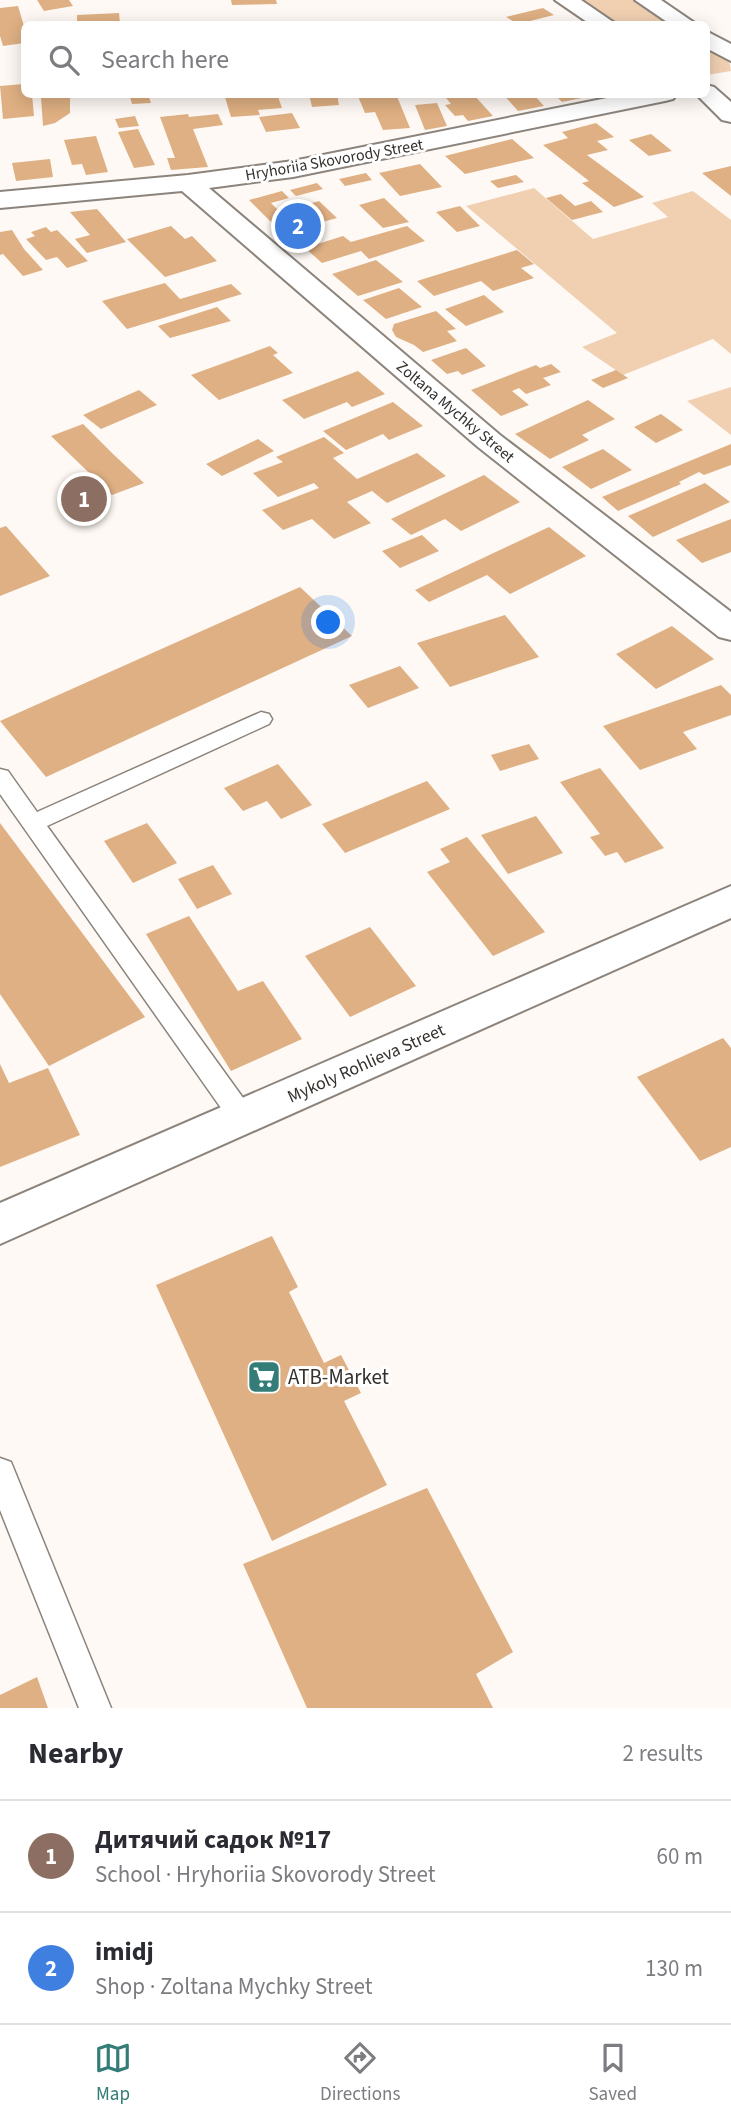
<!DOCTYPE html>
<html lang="en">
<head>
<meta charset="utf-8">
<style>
	:root { --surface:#fff; --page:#f2f2f3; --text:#2b2b33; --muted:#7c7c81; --line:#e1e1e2; --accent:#347c78 }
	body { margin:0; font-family:"Source Sans 3",sans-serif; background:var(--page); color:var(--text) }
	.you { position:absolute; left:329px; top:623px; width:24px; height:24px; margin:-18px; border:5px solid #fff; border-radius:50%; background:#1a73e8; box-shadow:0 0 0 10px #1a73e833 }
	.badge { display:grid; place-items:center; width:46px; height:46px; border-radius:50%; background:var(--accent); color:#fff; font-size:23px; font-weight:700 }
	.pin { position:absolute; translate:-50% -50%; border:4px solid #fff; box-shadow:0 2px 7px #0006 }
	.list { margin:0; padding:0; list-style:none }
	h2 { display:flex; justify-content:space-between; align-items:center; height:91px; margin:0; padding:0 28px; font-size:30px }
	h2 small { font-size:23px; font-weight:400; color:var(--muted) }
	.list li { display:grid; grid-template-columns:46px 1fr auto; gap:21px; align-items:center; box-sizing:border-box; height:112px; padding:0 28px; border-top:2px solid var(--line) }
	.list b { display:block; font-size:26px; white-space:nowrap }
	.list p { margin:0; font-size:23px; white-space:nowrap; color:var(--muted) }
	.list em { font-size:23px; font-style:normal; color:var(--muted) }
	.icon { flex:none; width:38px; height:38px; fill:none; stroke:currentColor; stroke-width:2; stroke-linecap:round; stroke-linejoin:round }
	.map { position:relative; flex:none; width:731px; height:1708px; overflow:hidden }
	.search { position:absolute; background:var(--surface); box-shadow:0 4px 18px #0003; left:21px; right:21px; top:21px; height:77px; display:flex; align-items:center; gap:18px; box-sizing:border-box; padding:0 24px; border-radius:10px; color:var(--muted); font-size:26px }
	.sheet { height:315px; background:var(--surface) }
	nav { display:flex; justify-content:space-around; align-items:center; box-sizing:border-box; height:98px; border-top:2px solid var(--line); background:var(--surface); font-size:19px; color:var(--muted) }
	nav a { display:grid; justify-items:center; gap:4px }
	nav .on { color:var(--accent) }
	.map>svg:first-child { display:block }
	.green { fill:#f1d0b2 }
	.building { fill:#dfb083 }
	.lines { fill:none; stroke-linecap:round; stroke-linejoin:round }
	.lane-casing { stroke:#8c847c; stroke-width:3 }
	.street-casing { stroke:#8c847c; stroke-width:4 }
	.secondary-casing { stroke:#8c847c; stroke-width:4 }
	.lane { fill:#fff; fill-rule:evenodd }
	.street { fill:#fff; fill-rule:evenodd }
	.secondary { fill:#fff; fill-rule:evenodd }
	.labels { text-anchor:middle; stroke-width:6; stroke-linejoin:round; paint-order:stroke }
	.far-street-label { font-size:16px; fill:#34312e; stroke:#fff }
	.street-label { font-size:18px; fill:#34312e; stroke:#fff }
	.near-poi-label { font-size:21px; fill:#34312e; stroke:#fff; text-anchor:start }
</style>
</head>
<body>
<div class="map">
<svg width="731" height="1708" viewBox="0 0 731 1708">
	<rect width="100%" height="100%" fill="#fef9f4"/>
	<path class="green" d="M580,0H633L672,24H618Z
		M706,46L729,60L731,71L707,75Z
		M534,188L593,239L668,217L652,203L693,191L731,220V354L713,339L623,375L582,347L617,333L466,206Z
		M731,387V435L687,401Z"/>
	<path class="building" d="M37,0H69L73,6L44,11Z
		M231,0H276L277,4L232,5Z
		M18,6L24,26V43L3,46L0,36V8Z
		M543,8L554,15L518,24L506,17Z
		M119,13L120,24H77V15Z
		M24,84V94H32L34,116L3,119L0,86Z
		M70,94V113L55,123L43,126L41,97Z
		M129,94H148L151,103L132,104Z
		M224,94H277L282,108L258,110L260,115L231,117Z
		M309,94H337L339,105L312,107Z
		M357,94H396L410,128L383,130L375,112L365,113Z
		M443,94H473L493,116L468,121L463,115L455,116L445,105L451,104Z
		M503,94H533L544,106L518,111Z
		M554,94H592V96L562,102Z
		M437,103L447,126L425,130L415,105Z
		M292,113L300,128L266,132L259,117Z
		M188,114L189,117L218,114L223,125L193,129L208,167L171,170L167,158H175L160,117Z
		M135,116L139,126L119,128L115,119Z
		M596,123L614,137L597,141L608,150L587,155L644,197L614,207L582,183L589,181L543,145L568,138L562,132Z
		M138,129L155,165L134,168L118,132Z
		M651,134L672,151L649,156L629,140Z
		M96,136L108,172L86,175L82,164L72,165L64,140Z
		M512,139L534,158L465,174L445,156Z
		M50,159L53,177L16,181L12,163Z
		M420,164L442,187L400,196L379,173Z
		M731,166V196L702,173Z
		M366,173L372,180L345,186L339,179Z
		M516,175L524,182L498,188L490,181Z
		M317,183L323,189L296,196L290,190Z
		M282,191L289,198L271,203L280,212L319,201L337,218L282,233L249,200Z
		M561,194L575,206L591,201L603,212L572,220L546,198Z
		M384,198L409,222L383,228L359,205Z
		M460,206L480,226L457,232L436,212Z
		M97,209L126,242L87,253L75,239L90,235L70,212Z
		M171,226L185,239L192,236L217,261L165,277L127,239Z
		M407,226L425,241L369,259L361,251L322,263L305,248L343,236L351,242Z
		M46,227L51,232L57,230L88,261L67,268L57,257L46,260L26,239L35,236L31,232Z
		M12,230L24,249L43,270L23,276L3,254L0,255V232Z
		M517,250L534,264L521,268L534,278L493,291L481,281L434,296L417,281Z
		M376,260L403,282L358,296L332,274Z
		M165,283L180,299L231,284L242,294L127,329L102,301Z
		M399,288L422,307L386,319L363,300Z
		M484,295L504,312L466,326L445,309Z
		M217,307L231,321L170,338L158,326Z
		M436,311L456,329L447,331L457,341L423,352L414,345L396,337L392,330L394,324Z
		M270,346L278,353L273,355L293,373L219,400L191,375Z
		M466,348L486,366L462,375L458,371L447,374L431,360Z
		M551,364L561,372L543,378L551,385L526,394L519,388L512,391L529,405L501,416L471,390L536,365L540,368Z
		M616,370L628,378L603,388L591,380Z
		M358,371L385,394L352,407L347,402L304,419L282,400Z
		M139,390L157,405L101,429L83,415Z
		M588,400L615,419L582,435L589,440L550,459L515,434Z
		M393,402L423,426L389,440L383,434L346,450L323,431Z
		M661,414L683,430L656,443L634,427Z
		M83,424L113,454L144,483L112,495L51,436Z
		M324,437L344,453L333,458L357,479L417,453L446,476L387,503L372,491L347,502L371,523L334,539L312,519L283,530L262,510L319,488L314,483L278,497L253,473L283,462L276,457Z
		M258,439L274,451L222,476L206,464Z
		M731,444V465L704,475L699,472L679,482L681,484L618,511L602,497Z
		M603,449L632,470L591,489L562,467Z
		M484,475L520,502L461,531L445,519L411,535L391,519Z
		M705,483L730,502L653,537L628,516Z
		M731,519V552L702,563L676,540Z
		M6,526L50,576L0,596V528Z
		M549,527L586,556L510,594L487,575L429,602L415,590Z
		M422,535L439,551L400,568L382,551Z
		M300,587L352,636L46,777L0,721Z
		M505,615L539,657L450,687L417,643Z
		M672,626L714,659L656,689L616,654Z
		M400,666L419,688L368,708L349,685Z
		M721,685L731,695V715L683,732L697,749L640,770L603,726Z
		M529,744L539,759L500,771L491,755Z
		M278,764L312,805L281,819L267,801L243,811L224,788Z
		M600,768L664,848L625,863L617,852L605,856L590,837L600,834L560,782Z
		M427,781L450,809L345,853L322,824Z
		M536,816L563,853L508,874L481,835Z
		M0,823L145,1017L49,1066L0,994Z
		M147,823L177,863L133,883L104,841Z
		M467,837L545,932L493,956L427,872L450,862L440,849Z
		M213,865L232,894L197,909L178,879Z
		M189,916L238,991L263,981L302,1039L231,1071L146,934Z
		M370,927L416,986L350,1017L305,956Z
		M723,1038L731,1048V1147L700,1161L637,1077Z
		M0,1064L9,1083L48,1068L80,1135L0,1167Z
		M272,1236L298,1287L289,1292L324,1363L341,1355L361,1393L344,1401L387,1485L272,1541L156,1285Z
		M427,1488L513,1652L476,1674L493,1708H307L243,1564Z
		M37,1677L48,1708H0V1695Z"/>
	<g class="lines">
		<defs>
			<path id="lane" d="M261,712L269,714L272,719L269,724L47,826L251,1109L255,1117L251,1125L242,1128L233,1125L0,794V769L8,771L37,812Z
				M0,1458L11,1462L111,1708H79L0,1510Z"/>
			<path id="street" d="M555,0H581L616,24H590Z
				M635,0H661L696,24H670Z
				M706,31L731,44V61L706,48Z
				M706,85L714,87L731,102V122L722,120L696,94H706Z
				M627,94H677L673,99L665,101L293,177L209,188L500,435L731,612V640L719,637L478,447L182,191L0,208V192L188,175L293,161Z"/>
			<path id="secondary" d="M731,886V918L0,1244V1203Z"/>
		</defs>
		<use href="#lane" class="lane-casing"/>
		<use href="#street" class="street-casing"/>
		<use href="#secondary" class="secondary-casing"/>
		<use href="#lane" class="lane"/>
		<use href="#street" class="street"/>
		<use href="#secondary" class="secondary"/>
	</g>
	<defs>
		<symbol id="supermarket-square" viewBox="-11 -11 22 22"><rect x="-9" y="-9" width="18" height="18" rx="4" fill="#347c78" stroke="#fff"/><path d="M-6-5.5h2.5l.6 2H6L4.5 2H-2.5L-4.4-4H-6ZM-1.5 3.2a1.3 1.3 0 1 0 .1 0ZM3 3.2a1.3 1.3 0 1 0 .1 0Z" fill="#fff"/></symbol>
	</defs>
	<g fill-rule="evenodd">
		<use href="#supermarket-square" x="245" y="1358" width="38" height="38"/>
	</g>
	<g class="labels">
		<g class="far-street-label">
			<text transform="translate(334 159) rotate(-10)" y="6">Hryhoriia Skovorody Street</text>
			<text transform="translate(456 411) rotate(40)" y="6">Zoltana Mychky Street</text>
		</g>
		<g class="street-label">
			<text transform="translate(366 1063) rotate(-24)" y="6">Mykoly Rohlieva Street</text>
		</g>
		<g class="near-poi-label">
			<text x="288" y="1384">ATB-Market</text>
		</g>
	</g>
</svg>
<div class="you"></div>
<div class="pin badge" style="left:84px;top:499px;background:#8d6e63">1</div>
<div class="pin badge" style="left:298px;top:226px;background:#3f7fe0">2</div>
<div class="search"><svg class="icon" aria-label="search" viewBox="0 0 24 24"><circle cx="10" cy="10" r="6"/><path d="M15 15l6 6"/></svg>Search here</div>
</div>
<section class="sheet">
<h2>Nearby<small>2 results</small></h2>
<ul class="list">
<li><span class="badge" style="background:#8d6e63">1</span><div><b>Дитячий садок №17</b><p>School · Hryhoriia Skovorody Street</p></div><em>60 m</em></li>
<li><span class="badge" style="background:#3f7fe0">2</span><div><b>imidj</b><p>Shop · Zoltana Mychky Street</p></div><em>130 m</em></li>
</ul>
</section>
<nav>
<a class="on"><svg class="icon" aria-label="map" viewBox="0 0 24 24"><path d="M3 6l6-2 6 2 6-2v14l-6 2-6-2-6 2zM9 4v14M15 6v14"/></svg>Map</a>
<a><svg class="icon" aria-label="directions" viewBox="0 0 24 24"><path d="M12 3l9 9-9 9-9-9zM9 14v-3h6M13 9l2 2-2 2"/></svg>Directions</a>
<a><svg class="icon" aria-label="saved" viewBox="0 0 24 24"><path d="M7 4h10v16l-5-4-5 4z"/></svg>Saved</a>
</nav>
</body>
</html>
